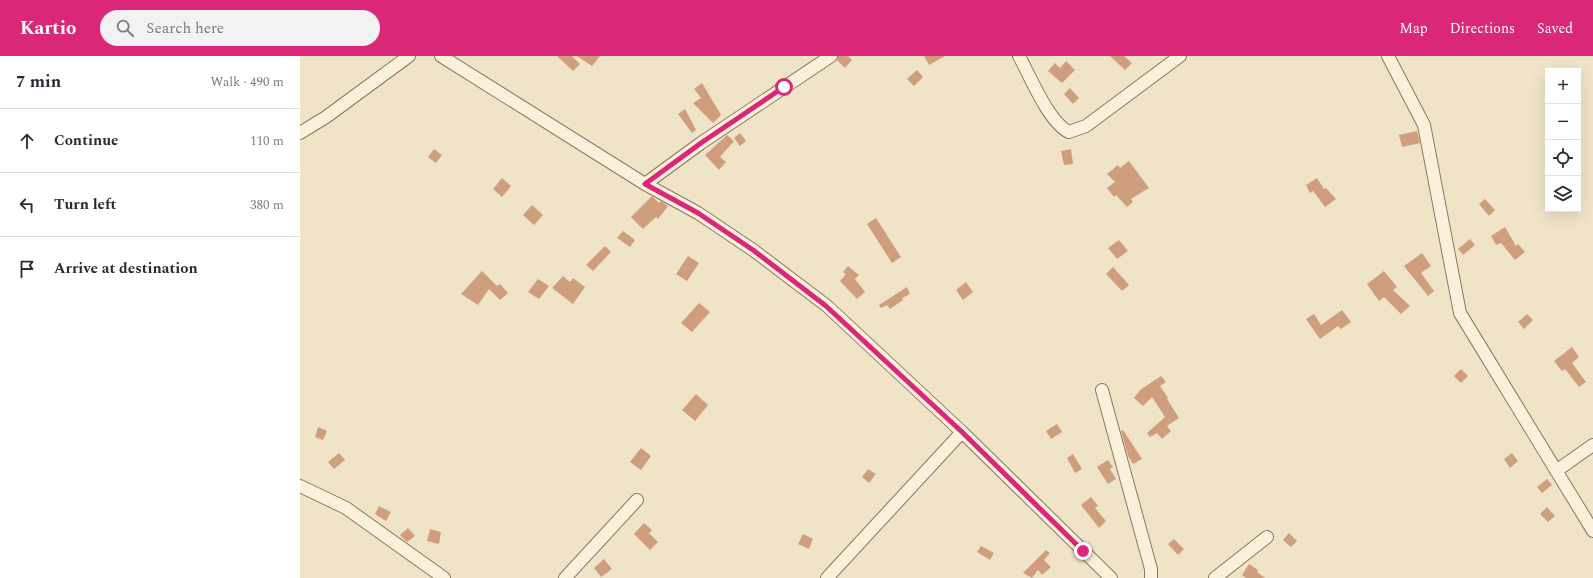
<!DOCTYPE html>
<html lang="en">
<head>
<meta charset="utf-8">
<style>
	:root { --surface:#fff; --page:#f2f2f3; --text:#2b2b33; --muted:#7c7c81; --line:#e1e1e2; --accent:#db2777 }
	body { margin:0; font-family:Spectral,serif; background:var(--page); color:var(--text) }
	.controls { position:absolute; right:12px; top:12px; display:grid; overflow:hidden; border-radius:0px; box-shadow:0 4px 16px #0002 }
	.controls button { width:36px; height:36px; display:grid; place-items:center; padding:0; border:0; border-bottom:1px solid var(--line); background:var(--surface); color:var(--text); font:20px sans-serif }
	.stop { position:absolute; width:12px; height:12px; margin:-9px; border:3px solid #db2777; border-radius:50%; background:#fff }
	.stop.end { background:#db2777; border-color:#fff; box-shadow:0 1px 4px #0008 }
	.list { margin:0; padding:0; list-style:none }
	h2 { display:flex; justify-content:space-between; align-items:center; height:52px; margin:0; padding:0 16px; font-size:17px }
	h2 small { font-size:13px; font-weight:400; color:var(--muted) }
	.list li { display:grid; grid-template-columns:26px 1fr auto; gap:12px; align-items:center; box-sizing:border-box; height:64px; padding:0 16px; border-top:1px solid var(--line) }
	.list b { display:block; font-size:15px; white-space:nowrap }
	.list em { font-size:13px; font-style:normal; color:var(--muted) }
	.icon { flex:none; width:22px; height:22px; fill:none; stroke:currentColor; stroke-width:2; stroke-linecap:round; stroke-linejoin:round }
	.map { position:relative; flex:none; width:1293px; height:522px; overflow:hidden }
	header { display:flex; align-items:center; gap:24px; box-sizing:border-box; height:56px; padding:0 20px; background:var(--accent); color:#fff }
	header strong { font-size:19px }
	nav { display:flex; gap:22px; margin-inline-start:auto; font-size:14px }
	.search { width:280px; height:36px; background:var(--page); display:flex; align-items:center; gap:10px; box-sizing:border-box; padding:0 14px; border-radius:22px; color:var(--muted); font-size:15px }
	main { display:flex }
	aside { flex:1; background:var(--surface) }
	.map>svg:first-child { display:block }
	.building { fill:#cf9f7d }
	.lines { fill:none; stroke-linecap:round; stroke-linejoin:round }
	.street-casing { stroke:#8d765c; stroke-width:14 }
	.street { stroke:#faf1dc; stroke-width:12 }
	.route { stroke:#db2777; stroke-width:5 }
</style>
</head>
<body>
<header>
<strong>Kartio</strong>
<div class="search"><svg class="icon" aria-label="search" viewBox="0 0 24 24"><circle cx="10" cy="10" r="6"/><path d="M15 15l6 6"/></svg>Search here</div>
<nav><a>Map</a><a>Directions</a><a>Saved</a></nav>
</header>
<main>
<aside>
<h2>7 min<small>Walk · 490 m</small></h2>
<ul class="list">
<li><svg class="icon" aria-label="ahead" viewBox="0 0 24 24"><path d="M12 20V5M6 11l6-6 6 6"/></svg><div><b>Continue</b></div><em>110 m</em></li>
<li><svg class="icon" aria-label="left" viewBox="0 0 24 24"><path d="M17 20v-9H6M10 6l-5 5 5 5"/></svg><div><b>Turn left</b></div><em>380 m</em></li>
<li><svg class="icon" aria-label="arrive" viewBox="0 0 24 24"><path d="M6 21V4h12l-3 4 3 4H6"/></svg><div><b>Arrive at destination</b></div></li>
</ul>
</aside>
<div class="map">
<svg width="1293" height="522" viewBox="0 0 1293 522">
	<rect width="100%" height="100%" fill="#f0e4c8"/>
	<path class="building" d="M257,0H272L280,8L273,15Z
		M277,0H300L292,10Z
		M538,0H548L552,4L545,12L537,4Z
		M624,0H645L629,9Z
		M810,0H824L832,7L825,14Z
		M766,5L775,14L762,27L748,15L755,7L760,12Z
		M617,14L623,21L614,30L607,23Z
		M402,27L421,59L413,67L393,47L401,42L394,33Z
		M770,32L779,42L773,48L764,38Z
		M385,53L396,74L392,77L378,58Z
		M1117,75L1120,87L1102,91L1099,79Z
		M440,77L446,85L440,90L434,82Z
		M427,79L434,85L420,101L426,106L419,114L405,99Z
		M134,93L142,99L136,107L128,101Z
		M771,93L773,108L764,109L761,95Z
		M829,105L849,132L831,143L833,146L827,151L816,139L814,141L807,132L815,126L807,118L818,109L820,112Z
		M202,122L211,130L202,141L193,133Z
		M1017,122L1024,133L1026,132L1036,143L1025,151L1013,135L1010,137L1006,129Z
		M352,140L359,147L361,145L368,150L358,163L356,161L343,173L331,161Z
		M1185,143L1195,154L1189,160L1179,148Z
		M232,149L243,159L234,169L223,159Z
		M576,162L601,201L592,207L567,168Z
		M1205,171L1216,190L1218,188L1225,196L1215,204L1201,187L1196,189L1191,180Z
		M323,175L335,184L330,191L317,182Z
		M1170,183L1175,189L1163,199L1158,193Z
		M819,184L828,195L817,203L808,192Z
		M305,190L311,196L293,215L286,209Z
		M1122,197L1131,210L1121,217L1134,235L1128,240L1104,210Z
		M388,200L399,207L387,225L376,218Z
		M548,210L559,219L555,223L565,236L557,243L540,225L546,218L543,216Z
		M813,211L829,229L822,235L806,218Z
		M182,215L197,230L200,228L208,237L200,244L189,233L178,249L161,238Z
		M1084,215L1097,231L1093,234L1110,250L1101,258L1084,241L1079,245L1067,228Z
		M263,220L270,226L273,222L285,231L273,248L252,232Z
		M238,223L249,230L239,243L228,236Z
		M666,226L673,236L663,244L656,234Z
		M607,231L610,238L602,242L603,244L590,253L587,249L581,252L579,249Z
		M399,247L410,256L392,276L381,267Z
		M1042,254L1051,266L1041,273L1038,270L1020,283L1006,263L1014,258L1021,269Z
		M1227,258L1233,264L1224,273L1218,266Z
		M1272,291L1279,301L1272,307L1286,326L1279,331L1265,313L1262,315L1254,305Z
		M1161,313L1168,320L1161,327L1154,320Z
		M861,320L866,326L860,330L868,342L867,343L879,362L867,370L871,375L862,383L857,377L850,381L847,377L865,361L852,341L843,350L834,342L840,334Z
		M396,338L408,349L395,365L382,354Z
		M757,368L762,376L751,383L746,375Z
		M18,371L27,375L23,384L15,381Z
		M823,374L842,403L833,408L828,400L821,375Z
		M341,392L351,400L341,414L330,406Z
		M39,397L45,404L34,413L28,406Z
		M1212,397L1218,405L1210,412L1204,403Z
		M773,398L782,413L775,417L767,402Z
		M808,404L813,411L810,413L816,423L808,428L797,411Z
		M568,413L576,418L569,427L562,421Z
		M1247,423L1252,429L1242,437L1237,431Z
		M791,441L798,450L795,452L806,465L799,472L781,449Z
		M79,450L91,456L86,465L75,458Z
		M1247,451L1255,460L1248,466L1240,458Z
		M344,467L352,474L349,477L358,486L350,494L334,478Z
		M108,472L115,480L107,486L100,479Z
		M130,473L141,476L139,488L127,485Z
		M989,477L997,485L991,491L983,484Z
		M503,478L513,483L509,493L498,488Z
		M874,483L884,493L878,499L868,488Z
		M681,490L694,497L690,504L677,496Z
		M746,494L750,497L744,504L751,511L742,519L738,514L732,522L723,517Z
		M304,503L312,513L301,521L294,512Z
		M949,508L958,514L957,516L965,522H946L942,519Z"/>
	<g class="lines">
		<defs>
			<path id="street" d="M141,0L345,128L398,157L453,194L527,250L662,376L811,522
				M719,0C730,20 749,67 769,76L786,70L880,0
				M1088,0L1124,69L1160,257L1293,475
				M0,77L26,61L109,0
				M345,128L401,87L531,0
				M802,334L851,513V522
				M1256,415L1293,389
				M0,430L46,452L144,522
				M265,522L337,444
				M527,522L662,376
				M915,522L967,481"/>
		</defs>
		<use href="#street" class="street-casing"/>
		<use href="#street" class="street"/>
	</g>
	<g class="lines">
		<path class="route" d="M484,31L401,87L345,128L398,157L453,194L526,250L662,376L783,495"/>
	</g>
</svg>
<div class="controls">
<button>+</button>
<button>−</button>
<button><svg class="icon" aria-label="locate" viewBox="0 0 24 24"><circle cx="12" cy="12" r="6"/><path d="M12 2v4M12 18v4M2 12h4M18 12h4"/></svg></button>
<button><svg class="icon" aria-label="layers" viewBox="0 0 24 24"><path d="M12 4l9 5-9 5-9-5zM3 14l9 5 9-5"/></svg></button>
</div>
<div class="stop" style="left:484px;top:31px"></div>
<div class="stop end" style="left:783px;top:495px"></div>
</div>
</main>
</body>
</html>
